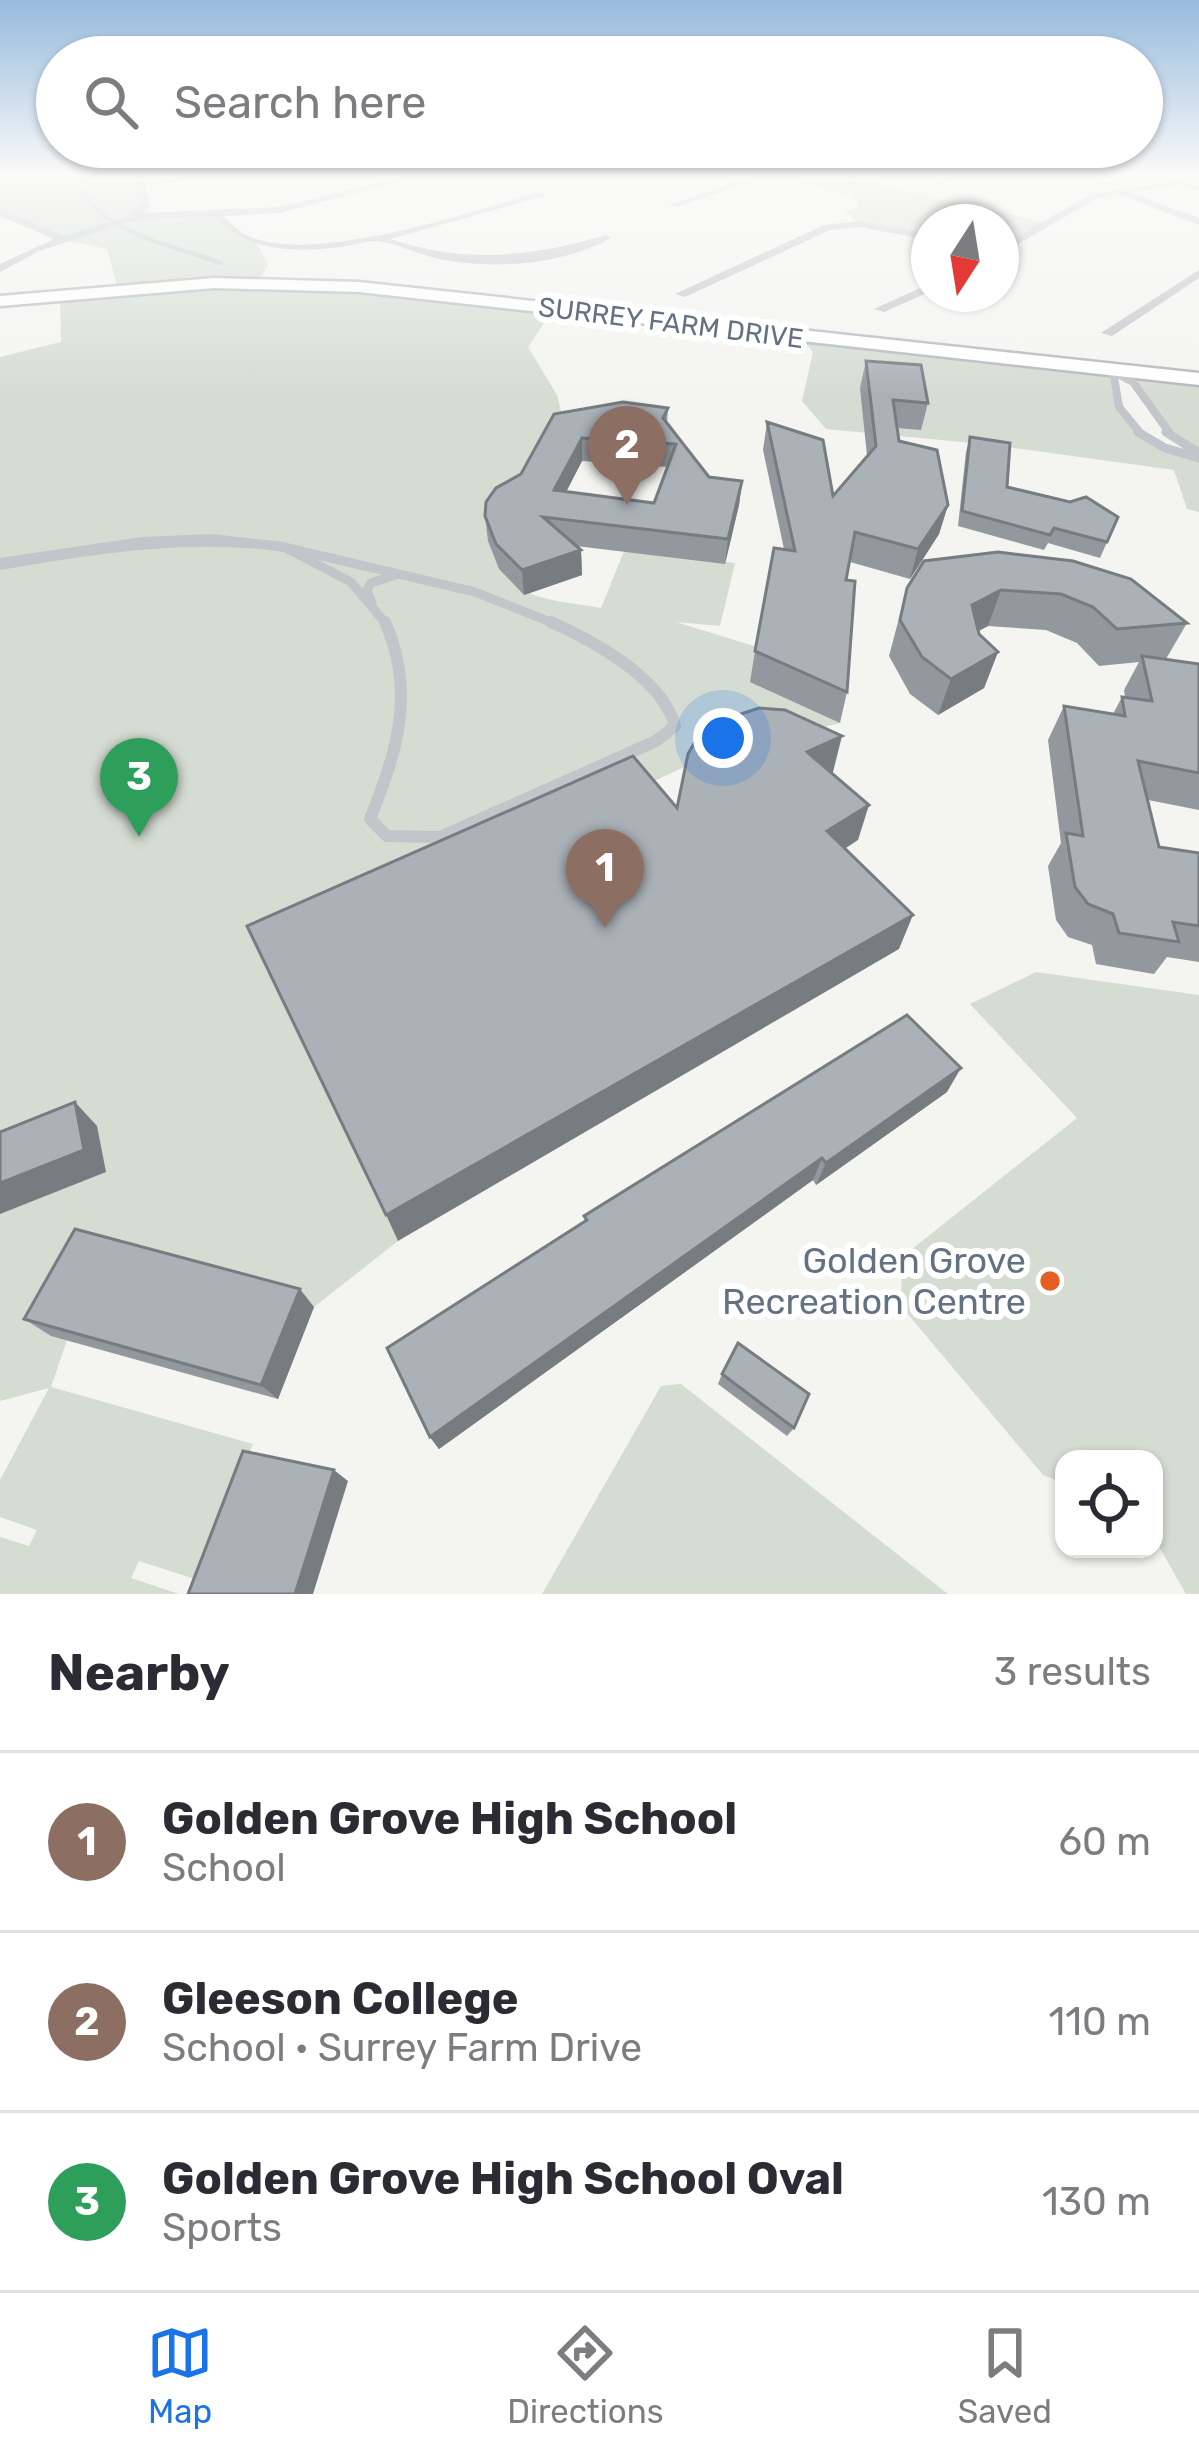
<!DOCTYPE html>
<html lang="en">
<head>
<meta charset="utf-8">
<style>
	:root { --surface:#fff; --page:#f2f2f3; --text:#2b2b33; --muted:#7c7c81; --line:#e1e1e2; --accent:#1a73e8 }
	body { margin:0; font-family:Rubik,sans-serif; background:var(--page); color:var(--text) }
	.controls { position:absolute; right:36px; bottom:36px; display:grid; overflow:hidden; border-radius:24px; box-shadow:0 3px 9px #0004 }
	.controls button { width:108px; height:108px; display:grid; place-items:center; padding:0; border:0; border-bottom:3px solid var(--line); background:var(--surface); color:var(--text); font:60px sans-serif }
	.compass { position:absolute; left:911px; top:204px; width:108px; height:108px; border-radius:50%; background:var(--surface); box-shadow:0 3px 9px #0004; rotate:192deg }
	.you { position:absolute; left:723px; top:738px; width:42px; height:42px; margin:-30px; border:9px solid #fff; border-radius:50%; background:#1a73e8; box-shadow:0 0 0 18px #1a73e833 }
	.badge { display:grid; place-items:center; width:78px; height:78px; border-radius:50%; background:var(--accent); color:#fff; font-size:39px; font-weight:700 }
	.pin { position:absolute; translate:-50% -99px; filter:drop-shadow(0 3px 6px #0008) }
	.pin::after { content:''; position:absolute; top:63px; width:42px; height:36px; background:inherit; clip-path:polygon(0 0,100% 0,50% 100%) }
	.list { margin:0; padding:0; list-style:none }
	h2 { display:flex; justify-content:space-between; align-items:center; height:156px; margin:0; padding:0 48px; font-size:51px }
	h2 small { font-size:39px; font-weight:400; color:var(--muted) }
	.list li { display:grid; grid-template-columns:78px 1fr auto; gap:36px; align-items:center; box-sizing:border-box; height:180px; padding:0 48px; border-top:3px solid var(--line) }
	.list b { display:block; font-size:45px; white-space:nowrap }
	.list p { margin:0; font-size:39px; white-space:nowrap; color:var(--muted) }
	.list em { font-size:39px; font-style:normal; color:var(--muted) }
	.icon { flex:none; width:66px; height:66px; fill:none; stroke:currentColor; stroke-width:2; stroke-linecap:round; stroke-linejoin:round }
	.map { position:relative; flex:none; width:1199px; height:1594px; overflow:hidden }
	.search { position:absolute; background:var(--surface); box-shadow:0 3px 9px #0004; left:36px; right:36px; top:36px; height:132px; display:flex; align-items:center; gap:30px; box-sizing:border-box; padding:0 42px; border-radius:66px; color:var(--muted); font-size:45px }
	.sheet { height:696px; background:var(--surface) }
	nav { display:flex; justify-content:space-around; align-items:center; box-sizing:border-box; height:168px; border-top:3px solid var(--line); background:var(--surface); font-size:33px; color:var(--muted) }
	nav a { display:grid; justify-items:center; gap:6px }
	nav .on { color:var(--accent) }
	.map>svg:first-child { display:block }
	.green { fill:#d5dcd2 }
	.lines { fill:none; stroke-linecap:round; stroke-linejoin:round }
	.stream { stroke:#bdc6cc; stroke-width:4.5 }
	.secondary-casing { stroke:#b4b9be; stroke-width:5 }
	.lane-far2 { stroke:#c2c5c9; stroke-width:8 }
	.lane-far1 { stroke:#c2c5c9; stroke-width:9 }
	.lane { stroke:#c2c5c9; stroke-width:12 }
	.street { fill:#c2c5c9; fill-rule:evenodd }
	.secondary { fill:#fff; fill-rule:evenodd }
	.wall { fill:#92989d; fill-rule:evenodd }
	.shaded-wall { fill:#777c80 }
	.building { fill:#aab1b7; stroke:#777c80; stroke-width:3; fill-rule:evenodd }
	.poi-dot { fill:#e45f21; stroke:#fff; stroke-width:4.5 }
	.labels { text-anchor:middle; stroke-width:12; stroke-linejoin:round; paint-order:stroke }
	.far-street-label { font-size:27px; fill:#637282; stroke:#fff }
	.near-poi-label { font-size:36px; fill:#637282; stroke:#fff; text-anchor:end }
</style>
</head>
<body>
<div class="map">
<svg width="1199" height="1594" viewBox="0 0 1199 1594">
	<rect width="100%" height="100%" fill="#f4f5f1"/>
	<path class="green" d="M0,174H136L146,206L136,216L216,215L222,225L255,239L268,265L259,280L117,286L107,249L64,240L0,212Z
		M769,174H835L1046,223L1001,251V222H929V236L859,224L845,211L859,207L851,196Z
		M285,283L553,310L528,347L557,395L564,422L488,534C500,601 544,598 601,608L625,549L735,563L720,626L676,622L757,647L840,723L713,754L263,960L398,1241L314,1307L98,1249L51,1387L253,1444L198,1580L139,1561L131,1578L179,1594H0V1537L29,1546L37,1530L0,1517V1480L49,1388L0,1401V357L61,342L60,294Z
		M802,339L1199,379V453L1163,430L1138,390L1114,372C1130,435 1135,442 1199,458V512L1187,509L1174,470L993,445L826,429L802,401L813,352Z
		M1036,972L1199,995V1594H1186L1154,1538V1459H1064V1483L1043,1475L901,1306L902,1257L1077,1118L970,1004Z
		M680,1384H681L948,1594H542L661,1386Z"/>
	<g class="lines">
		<path class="stream" d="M73,174C95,234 167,243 221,263"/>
		<defs>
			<path id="secondary" d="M1165,174L1199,180V188L1167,177Z
				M214,278L359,282L1199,373V385L359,292L214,288L0,306V296Z"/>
		</defs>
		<use href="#secondary" class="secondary-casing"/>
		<path class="lane-far2" d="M1142,435L1119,407L1113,371L1133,382L1171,435"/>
		<path class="lane-far1" d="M1138,432L1165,448L1199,458
			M1166,432L1199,453
			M372,603L367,590L371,583L398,574
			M387,625L351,582L284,547L475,592L558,625"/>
		<path class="lane" d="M385,622C416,692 397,752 370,819L387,836L440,837L656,741L675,726C662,678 594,641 551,622"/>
		<path class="street" d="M132,174H140L143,181L239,174L145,186L151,206L144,213L279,207L414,174H429L279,213L223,216C229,221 237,230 244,234C310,268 473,211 542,191L545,196L390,239C466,264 531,257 606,235L611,238C563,265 493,270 439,259C420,255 396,243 378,241C367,241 352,245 341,247C291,253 249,252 212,216L135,220L39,251L0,272V264L54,239L0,216V209L64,236L130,215L141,205Z
			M761,174H775L677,207L668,205Z
			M954,174H967L943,184L935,182Z
			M1190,178L1193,183L1131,193L1199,218V225L1121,195L1097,198L1001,254V246L1091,194Z
			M859,221L929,234V240L859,227L830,230L685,297L675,294L824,225Z
			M1199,270V278L1112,336L1101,333Z
			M929,284V292L884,312L874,309Z
			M212,534L284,542L293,547L284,552C187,538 95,554 0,570V558L142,537Z"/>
		<use href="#secondary" class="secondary"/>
	</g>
	<path class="wall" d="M866,361L928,403L921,430L897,428L899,441L948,505L939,534L910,579L850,562L846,580L847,692L840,723L750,682L755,651L784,549L763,450L767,422L833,496L867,456L860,388Z
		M668,408L667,423L709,477L742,481L739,505L725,564L576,546L581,550L582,575L524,595L499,569L488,541L485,516L521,474L554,414ZM582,461L667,467L654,503L566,491Z
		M970,437L1007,487L1118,517L1100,558L1048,543L1044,550L958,526L966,452Z
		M924,561L1187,623L1166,659L1199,664V810L1148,800L1159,847L1199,853V962L1167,957L1154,974L1096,964L1092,945L1068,937L1056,920L1048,866L1061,843L1048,740L1064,706L1113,714L1122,697H1125L1124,690L1139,662L1099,666L1077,643L1046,630L988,626L978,631L979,634L998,652L984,688L938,715L910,694L889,656L907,588Z
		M947,1092L816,1185L813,1180L439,1449L430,1437L585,1222L584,1216Z
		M314,1307L278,1399L51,1336L24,1319Z
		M722,1374L794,1428L787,1436L718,1384Z"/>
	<path class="shaded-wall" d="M582,438V461L555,514L554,490Z
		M742,481L739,505L725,564L728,539Z
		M948,505L939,534L910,579L918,549Z
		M581,550L582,575L524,595L522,570Z
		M1001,590L988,626L960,641L972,605Z
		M998,652L984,688L938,715L951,679Z
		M842,736L833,772L799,788L807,752Z
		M869,805L858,840L817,867L827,831Z
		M913,915L899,949L398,1241L386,1215Z
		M961,1068L947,1092L816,1185L826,1163Z
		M75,1102L97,1126L106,1172L0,1214V1183Z
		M822,1158L813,1180L439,1449L430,1437Z
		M300,1289L314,1307L278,1399L261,1385Z
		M334,1470L348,1481L313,1594H295Z"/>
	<path class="building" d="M866,361L921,365L928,403L893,400L899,441L937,450L948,505L918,549L855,532L846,580L855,581L847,692L755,651L774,548L795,551L767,422L823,440L833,496L876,446Z
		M623,402L668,408L663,418L709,477L742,481L728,539L543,517L581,550L522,570L496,544L485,516L486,502L496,488L521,474L554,414ZM582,438L676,444L654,503L554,490Z
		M970,437L1010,443L1007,487L1070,502L1086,497L1118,517L1107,542L1054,528L1050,535L962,511Z
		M998,552L1073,561L1131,579L1187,623L1117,629L1093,607L1061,594L1001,590L972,605L979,634L998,652L951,679L922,657L900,620L907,588L924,561Z
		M1142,656L1199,664V773L1138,761L1159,847L1199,853V926L1173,922L1179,942L1119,933L1113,914L1088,904L1075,887L1066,833L1083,836L1064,706L1125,716L1122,697L1152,701Z
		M759,708L785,710L842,736L807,752L869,805L827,831L913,915L386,1215L247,926L633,756L677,808L688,754L704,726Z
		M907,1015L961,1068L826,1163L822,1158L430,1437L387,1348L587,1220L584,1216Z
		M75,1102L84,1150L0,1183V1132Z
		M75,1229L300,1289L261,1385L24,1319Z
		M738,1343L809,1394L794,1428L722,1374Z
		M243,1451L334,1470L295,1594H188Z"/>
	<linearGradient id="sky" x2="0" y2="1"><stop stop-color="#97bbdd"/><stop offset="0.44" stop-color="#fafaf9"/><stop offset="1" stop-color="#fafaf9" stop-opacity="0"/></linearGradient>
	<rect width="1199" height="397" fill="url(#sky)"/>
	<circle class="poi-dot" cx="1050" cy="1281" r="12"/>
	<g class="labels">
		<g class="far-street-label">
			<text transform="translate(671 323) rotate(7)" y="9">SURREY FARM DRIVE</text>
		</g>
		<g class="near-poi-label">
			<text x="1026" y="1273">Golden Grove<tspan x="1026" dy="41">Recreation Centre</tspan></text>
		</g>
	</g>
</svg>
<div class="controls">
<button><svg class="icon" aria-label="locate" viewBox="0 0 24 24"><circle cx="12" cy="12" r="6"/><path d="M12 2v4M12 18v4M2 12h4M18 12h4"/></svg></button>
</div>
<svg class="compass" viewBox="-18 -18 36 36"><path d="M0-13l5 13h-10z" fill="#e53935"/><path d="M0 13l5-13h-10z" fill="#7c7c81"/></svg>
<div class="you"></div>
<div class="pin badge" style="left:605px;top:928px;background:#8d6e63">1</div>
<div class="pin badge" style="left:627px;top:505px;background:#8d6e63">2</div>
<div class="pin badge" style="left:139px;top:837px;background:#2e9e5b">3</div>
<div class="search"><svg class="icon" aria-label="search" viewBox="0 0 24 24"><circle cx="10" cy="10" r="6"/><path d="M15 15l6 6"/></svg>Search here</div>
</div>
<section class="sheet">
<h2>Nearby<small>3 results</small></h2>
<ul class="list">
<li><span class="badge" style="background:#8d6e63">1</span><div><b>Golden Grove High School</b><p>School</p></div><em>60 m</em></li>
<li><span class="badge" style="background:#8d6e63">2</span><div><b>Gleeson College</b><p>School · Surrey Farm Drive</p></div><em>110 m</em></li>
<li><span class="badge" style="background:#2e9e5b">3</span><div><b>Golden Grove High School Oval</b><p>Sports</p></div><em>130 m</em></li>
</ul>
</section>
<nav>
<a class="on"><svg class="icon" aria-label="map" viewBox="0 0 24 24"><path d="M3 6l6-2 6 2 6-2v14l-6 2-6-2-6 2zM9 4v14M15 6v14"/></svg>Map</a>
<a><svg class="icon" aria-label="directions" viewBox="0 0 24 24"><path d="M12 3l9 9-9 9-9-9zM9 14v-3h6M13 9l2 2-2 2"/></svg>Directions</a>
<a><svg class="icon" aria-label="saved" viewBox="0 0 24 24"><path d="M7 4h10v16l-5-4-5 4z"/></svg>Saved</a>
</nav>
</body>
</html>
